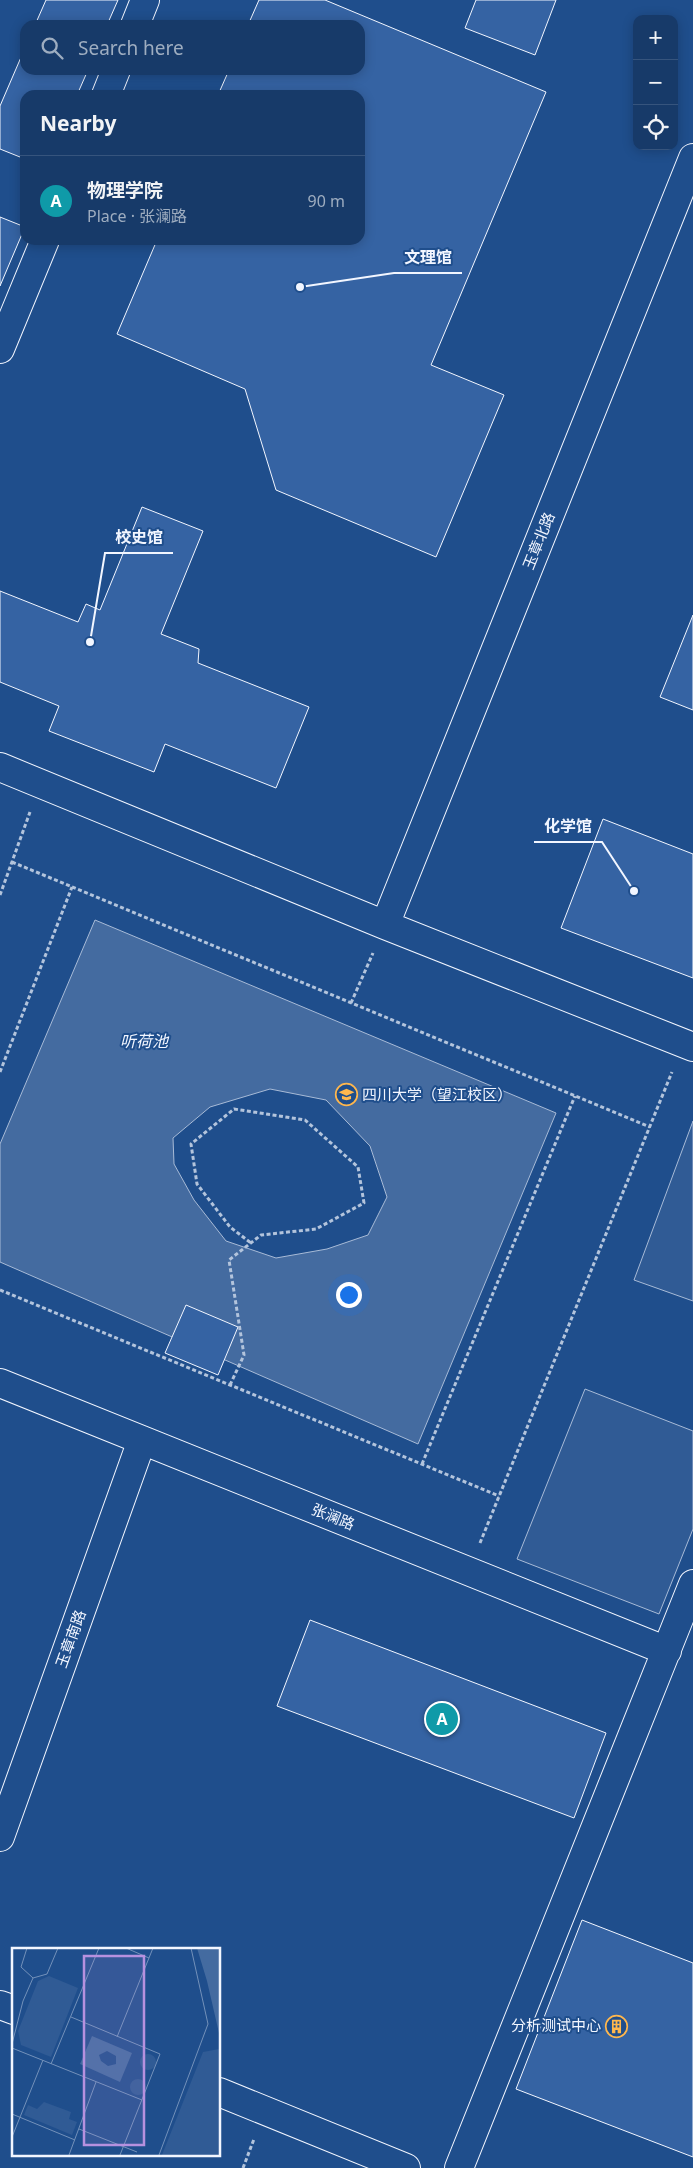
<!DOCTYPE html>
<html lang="en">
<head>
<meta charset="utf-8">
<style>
	:root { --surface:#173a69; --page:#20416f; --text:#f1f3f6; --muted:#9eadc0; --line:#36547d; --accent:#e69b98 }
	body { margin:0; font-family:"Noto Sans","Noto Sans SC",sans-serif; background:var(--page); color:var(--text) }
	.controls { position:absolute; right:15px; top:15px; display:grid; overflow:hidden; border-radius:10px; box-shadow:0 2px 12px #0003 }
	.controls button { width:45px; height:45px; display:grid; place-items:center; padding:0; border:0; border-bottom:1px solid var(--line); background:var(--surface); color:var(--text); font:25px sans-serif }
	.you { position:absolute; left:348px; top:1294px; width:18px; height:18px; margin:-12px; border:4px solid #fff; border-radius:50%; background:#1a73e8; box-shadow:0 0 0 8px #1a73e833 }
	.badge { display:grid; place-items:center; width:32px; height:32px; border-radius:50%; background:var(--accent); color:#fff; font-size:16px; font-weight:700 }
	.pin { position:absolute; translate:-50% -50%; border:2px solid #fff; box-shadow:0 1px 5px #0006 }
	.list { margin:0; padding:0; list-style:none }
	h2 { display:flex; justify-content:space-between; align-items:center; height:65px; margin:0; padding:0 20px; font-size:21px }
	h2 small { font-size:16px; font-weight:400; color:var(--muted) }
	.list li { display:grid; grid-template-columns:32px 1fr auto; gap:15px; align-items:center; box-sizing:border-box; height:90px; padding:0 20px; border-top:1px solid var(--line) }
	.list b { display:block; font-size:19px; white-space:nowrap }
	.list p { margin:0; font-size:16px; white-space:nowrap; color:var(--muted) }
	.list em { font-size:16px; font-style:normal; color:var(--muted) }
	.icon { flex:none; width:28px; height:28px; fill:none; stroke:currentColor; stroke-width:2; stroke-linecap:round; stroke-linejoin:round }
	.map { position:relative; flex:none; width:693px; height:2168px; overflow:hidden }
	.search { position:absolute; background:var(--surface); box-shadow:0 2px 12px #0003; left:20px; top:20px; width:345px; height:55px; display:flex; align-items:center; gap:12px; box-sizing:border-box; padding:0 18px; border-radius:15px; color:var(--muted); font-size:19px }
	.panel { position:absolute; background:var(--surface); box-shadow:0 2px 12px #0003; left:20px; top:90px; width:345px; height:155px; border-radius:15px }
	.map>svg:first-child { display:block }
	.built { fill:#305b95; stroke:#a8bbd7 }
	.water { fill:#446ba0; stroke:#a8bbd7; fill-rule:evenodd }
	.building { fill:#3563a3; stroke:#f2f6ff }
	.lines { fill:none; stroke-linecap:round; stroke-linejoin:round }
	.minor-casing { stroke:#f2f6ff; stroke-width:30 }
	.path { stroke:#b3c4dc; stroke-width:3; stroke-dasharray:4 2.5; stroke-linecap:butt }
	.minor { stroke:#1f4e8c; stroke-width:28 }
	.labels { text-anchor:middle; stroke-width:4; stroke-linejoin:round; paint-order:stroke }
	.street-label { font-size:15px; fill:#f2f6ff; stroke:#1f4e8c }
	.poi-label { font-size:15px; fill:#f2f6ff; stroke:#1f4e8c; text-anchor:start }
	.water-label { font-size:16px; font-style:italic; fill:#f2f6ff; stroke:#1f4e8c }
	.inset-road { fill:none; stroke:#7391ba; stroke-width:1 }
	.view { fill:#b691df; fill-opacity:0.15; stroke:#b691df; stroke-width:2.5 }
	.inset-edge { fill:none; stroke:#f2f6ff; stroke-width:2.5 }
	.leader { fill:none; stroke:#f2f6ff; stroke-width:2 }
	.callout-dot { fill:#f2f6ff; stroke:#1f4e8c; stroke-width:2 }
	.callout-label { font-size:16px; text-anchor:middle; font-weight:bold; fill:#f2f6ff; stroke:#1f4e8c; stroke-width:4; stroke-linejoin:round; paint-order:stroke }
</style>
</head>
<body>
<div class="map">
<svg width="693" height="2168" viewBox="0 0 693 2168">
	<rect width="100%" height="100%" fill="#1f4e8c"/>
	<path class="built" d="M693,1121V1301L634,1280Z
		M585,1389L693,1431V1529L659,1614L517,1559Z"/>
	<path class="water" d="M95,920L556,1113L418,1444L0,1262V1144ZM270,1089L326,1100L370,1146L387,1197L368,1235L327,1249L276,1258L226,1241L194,1200L174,1164L173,1138L210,1107Z"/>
	<path class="building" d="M46,0H118L107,25H35Z
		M259,0H325L546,92L431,365L504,395L436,557L276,490L245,389L117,334L157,240H360V95H218L229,70H360V25H248Z
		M476,0H556L535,55L465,28Z
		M25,48V70H88L77,95H25V159L0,149V106Z
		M0,217L25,227L0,286Z
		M142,507L203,531L161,634L199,649L198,663L309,707L276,788L165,744L154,772L49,731L59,706L0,682V591L78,622L86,604L100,610Z
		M693,615V710L660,697Z
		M603,819L693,854V978L561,928Z
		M186,1305L238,1327L218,1375L165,1353Z
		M310,1620L606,1733L574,1818L277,1706Z
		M582,1920L693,1963V2157L516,2089Z"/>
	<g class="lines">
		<defs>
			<path id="minor" d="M135,25L145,0
				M106,95L116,70
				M0,349L45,240
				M0,767L385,925L693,1047
				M385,925L693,158
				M0,1383L667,1651
				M0,1837L142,1440
				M0,2005L14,2010
				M219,2092L406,2168
				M459,2168L693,1584"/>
		</defs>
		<use href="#minor" class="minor-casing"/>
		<path class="path" d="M12,862L650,1127
			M0,895L30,812
			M351,1003L373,953
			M0,1072L72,887
			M0,1290L499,1496
			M230,1385L244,1355L229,1260L261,1235L316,1229L364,1203L358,1167L305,1120L234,1109L191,1144L197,1184L230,1227L251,1243
			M422,1464L575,1096
			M480,1543L672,1072
			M243,2168L254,2139"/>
		<use href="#minor" class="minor"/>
	</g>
	<defs>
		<symbol id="university-ring" viewBox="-11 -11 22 22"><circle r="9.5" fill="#1f4e8c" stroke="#ffb74d" stroke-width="1.5"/><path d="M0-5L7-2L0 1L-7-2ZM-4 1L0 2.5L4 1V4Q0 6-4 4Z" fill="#ffb74d"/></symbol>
		<symbol id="building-ring" viewBox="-11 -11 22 22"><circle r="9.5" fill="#1f4e8c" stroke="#ffb74d" stroke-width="1.5"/><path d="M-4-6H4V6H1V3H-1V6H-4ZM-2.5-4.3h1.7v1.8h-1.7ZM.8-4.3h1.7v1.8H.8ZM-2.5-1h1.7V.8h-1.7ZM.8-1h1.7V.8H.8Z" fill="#ffb74d"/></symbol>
	</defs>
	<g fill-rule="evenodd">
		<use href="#university-ring" x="334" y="1082" width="25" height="25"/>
		<use href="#building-ring" x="604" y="2014" width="25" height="25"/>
	</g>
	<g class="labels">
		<g class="street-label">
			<text transform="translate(539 541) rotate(-68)" y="5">玉章北路</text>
			<text transform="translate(333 1517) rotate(22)" y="5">张澜路</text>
			<text transform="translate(71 1639) rotate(-70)" y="5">玉章南路</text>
		</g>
		<g class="poi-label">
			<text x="362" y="1100">四川大学（望江校区）</text>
			<text x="601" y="2031" text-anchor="end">分析测试中心</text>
		</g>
		<g class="water-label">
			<text x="144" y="1047">听荷池</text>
		</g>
	</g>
	<g transform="translate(12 1948)">
		<rect width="208" height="208" fill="#1f4e8c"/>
		<path d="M37,28L66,40L39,109L9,97L6,83L26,33ZM207,101V207H150L191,104ZM128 114a8 8 0 1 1 16 0a8 8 0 1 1-16 0ZM118 139a8 8 0 1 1 16 0a8 8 0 1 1-16 0ZM32,154L59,164L57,171L65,174L60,187L12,167L16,157L25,161Z" fill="#305b95"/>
		<path d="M185,0H207V85L195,33ZM80,88L120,105L108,134L68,116ZM95,103L104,108V116L96,118L89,113L87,107Z" fill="#446ba0" fill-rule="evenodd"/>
		<path class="inset-road" d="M114,0L137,10M21,30L35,26L46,0M59,69L148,106L108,207M105,89L141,0M0,96L11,53L21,30L9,19L15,0M0,100L130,152M39,116L87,0M0,166L63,192M67,181L125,204M0,189L31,112M57,207L84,134M147,207L196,76L179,0"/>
		<path class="view" d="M72,8H132V197H72Z"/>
		<rect width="208" height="208" class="inset-edge"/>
	</g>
	<path class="leader" d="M300 287L394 273H462M90 642L105 553H173M634 891L602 842H534"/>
	<g class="callout-dot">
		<circle cx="300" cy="287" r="5"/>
		<circle cx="90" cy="642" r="5"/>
		<circle cx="634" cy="891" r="5"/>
	</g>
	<g class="callout-label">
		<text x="428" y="263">文理馆</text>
		<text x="139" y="543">校史馆</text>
		<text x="568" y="832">化学馆</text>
	</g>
</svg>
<div class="controls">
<button>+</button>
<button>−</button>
<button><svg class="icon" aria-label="locate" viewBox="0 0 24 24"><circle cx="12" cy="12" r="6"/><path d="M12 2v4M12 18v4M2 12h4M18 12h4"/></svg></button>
</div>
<div class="you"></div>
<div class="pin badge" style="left:442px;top:1719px;background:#0f9aa8">A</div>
<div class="search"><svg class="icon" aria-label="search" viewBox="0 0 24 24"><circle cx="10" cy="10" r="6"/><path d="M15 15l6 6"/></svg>Search here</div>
<section class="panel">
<h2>Nearby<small></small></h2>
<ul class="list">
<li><span class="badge" style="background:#0f9aa8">A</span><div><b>物理学院</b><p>Place · 张澜路</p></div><em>90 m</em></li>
</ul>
</section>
</div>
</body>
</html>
